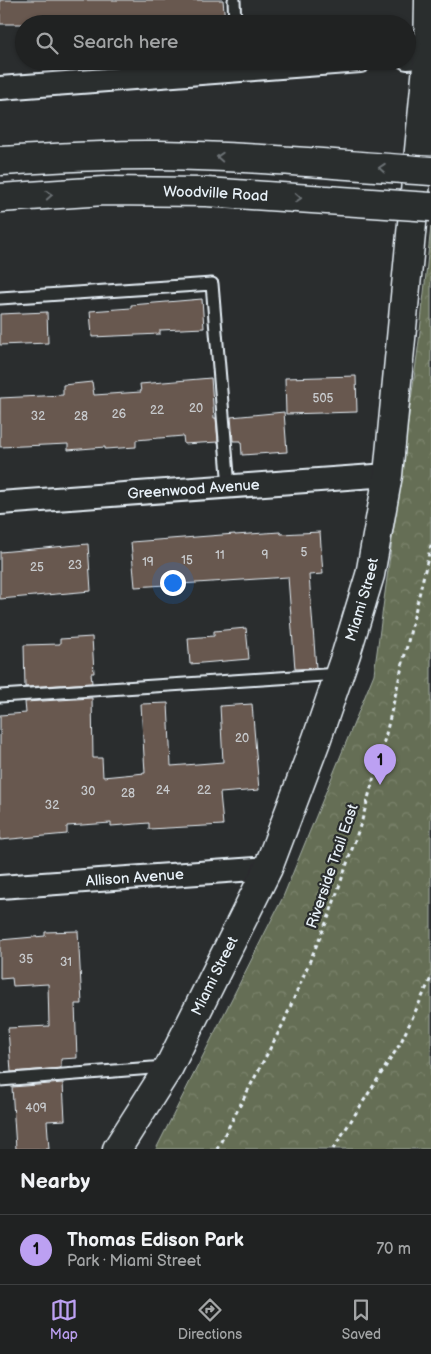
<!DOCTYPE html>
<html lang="en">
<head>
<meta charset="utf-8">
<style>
	:root { --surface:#202222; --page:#282a2a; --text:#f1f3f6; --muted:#a2a4a5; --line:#3d3f40; --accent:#bca0f2 }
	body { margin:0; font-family:"Balsamiq Sans",sans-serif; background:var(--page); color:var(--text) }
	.you { position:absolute; left:172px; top:582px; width:18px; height:18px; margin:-12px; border:4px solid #fff; border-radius:50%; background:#1a73e8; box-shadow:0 0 0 8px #1a73e833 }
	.badge { display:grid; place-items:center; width:32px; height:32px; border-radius:50%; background:var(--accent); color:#111; font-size:16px; font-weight:700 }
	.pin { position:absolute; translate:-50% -41px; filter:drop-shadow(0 1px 2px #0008) }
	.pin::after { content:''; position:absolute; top:26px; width:18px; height:15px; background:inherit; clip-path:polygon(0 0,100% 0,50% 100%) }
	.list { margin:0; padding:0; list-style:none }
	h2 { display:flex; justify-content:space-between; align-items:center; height:65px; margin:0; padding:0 20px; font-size:21px }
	h2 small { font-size:16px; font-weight:400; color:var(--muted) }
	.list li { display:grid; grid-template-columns:32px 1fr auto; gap:15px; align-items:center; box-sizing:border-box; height:70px; padding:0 20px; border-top:1px solid var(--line) }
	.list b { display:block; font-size:19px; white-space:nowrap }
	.list p { margin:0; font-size:16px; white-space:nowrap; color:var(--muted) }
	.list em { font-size:16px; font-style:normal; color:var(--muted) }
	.icon { flex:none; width:28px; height:28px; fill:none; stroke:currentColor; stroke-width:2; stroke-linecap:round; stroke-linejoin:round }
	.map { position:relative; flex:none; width:431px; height:1149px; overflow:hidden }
	.search { position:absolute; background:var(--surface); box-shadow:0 1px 4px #0004; left:15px; right:15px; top:15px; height:55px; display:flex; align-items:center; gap:12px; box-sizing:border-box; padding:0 18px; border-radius:28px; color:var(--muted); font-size:19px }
	.sheet { height:135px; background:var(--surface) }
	nav { display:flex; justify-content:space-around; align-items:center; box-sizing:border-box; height:70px; border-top:1px solid var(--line); background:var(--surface); font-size:14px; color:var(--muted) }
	nav a { display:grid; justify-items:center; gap:2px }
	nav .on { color:var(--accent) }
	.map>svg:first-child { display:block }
	.park { fill:url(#park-crowns); stroke:#a6b0a6 }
	.building { fill:#68584f; stroke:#e8f1f8 }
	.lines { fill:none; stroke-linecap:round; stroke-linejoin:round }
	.service-casing { stroke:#e8f1f8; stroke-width:15 }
	.minor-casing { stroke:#e8f1f8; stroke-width:26 }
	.tertiary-casing { stroke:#e8f1f8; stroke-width:31 }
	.path { stroke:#e8f1f8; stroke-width:3; stroke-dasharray:4 4; stroke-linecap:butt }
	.service { stroke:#2a2d2e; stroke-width:11 }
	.minor { stroke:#2a2d2e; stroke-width:22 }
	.tertiary { stroke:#2a2d2e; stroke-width:28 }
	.primary-bridge-casing { stroke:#e8f1f8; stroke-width:31; stroke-linecap:butt }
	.primary-bridge { stroke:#2a2d2e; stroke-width:28 }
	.oneway { stroke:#6c7275 }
	.labels { text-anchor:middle; stroke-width:4.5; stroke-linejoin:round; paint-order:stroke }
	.number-label { font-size:12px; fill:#c8cbce }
	.street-label { font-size:15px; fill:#e8f1f8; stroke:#2a2d2e }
</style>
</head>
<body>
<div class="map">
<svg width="431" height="1149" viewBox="0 0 431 1149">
	<defs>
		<pattern id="park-crowns" width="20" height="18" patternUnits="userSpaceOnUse" patternTransform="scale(1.25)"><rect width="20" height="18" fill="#656e54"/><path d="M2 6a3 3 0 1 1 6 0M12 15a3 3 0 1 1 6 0" fill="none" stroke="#7b836d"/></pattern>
	</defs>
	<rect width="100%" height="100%" fill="#2a2d2e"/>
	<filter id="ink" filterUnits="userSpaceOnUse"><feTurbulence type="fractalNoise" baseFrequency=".02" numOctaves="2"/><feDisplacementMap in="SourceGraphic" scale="10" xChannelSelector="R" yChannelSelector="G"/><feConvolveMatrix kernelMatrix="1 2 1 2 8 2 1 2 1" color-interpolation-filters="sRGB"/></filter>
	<g filter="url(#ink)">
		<path class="park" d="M431,226V1149H156L283,897L374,674L419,341Z"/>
		<path class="building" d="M0,0H223L225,21L183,24H0Z
			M202,299L204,328L160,330V334L92,337L90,311L131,308V305Z
			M47,312L48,343L0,345V314Z
			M356,376L357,412L286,414L285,378Z
			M211,378L214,418H216L218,442L184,444L183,436L136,440V447L105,449V447L68,450V444L0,447V398L63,395V385L92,382L94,395L141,392L140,384Z
			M284,412L287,452L242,455L241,441H233L231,417Z
			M280,532L281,534L320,532L323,574L309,575L316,668L295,669L288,577L135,587L131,542L235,534V535Z
			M88,544L91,591L0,599V552Z
			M246,628L249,659L190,664L188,638L214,636V631Z
			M92,637L94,673H91L92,683L25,687L24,645L60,644V639Z
			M92,698L93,758H102L103,777L145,773L141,704L168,703L171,766L223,762L220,706L252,704L259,790L220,793L223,825L149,829V823L111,826V823L67,826V834L0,840V715L26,713L25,702Z
			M78,931L82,1004H75L77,1058L61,1059V1068L11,1072L8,1028L49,1026L48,984L13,986L12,978L0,979V940L45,936V932Z
			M63,1083L65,1120L47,1121L49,1149H16L12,1087Z"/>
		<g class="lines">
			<defs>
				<path id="service" d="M234,0L235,24
					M0,298L212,284L229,487
					M0,696L339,674
					M0,1080L165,1067"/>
				<g id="minor">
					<path d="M407,58L428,56"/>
					<path d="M0,88L360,61"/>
					<path id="s1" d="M0,503L388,475"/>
					<path id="s2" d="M0,887L268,868"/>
				</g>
				<g id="tertiary">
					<path id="s3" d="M117,1149L169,1067L268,868L316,741L346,654L370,575L388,475L428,56L429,0"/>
				</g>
			</defs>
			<use href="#service" class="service-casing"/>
			<use href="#minor" class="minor-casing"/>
			<use href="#tertiary" class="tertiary-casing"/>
			<path class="path" d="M217,1149L283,1024L329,916L362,820L386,734L431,545
				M333,1149L400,1044L431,978"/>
			<use href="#service" class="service"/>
			<use href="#minor" class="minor"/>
			<use href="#tertiary" class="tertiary"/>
			<defs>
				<g id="primary-bridge">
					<path d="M0,161C53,158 106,154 159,155C250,156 340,165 431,171"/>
					<path id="s4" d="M0,198L104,191L206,192L431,207"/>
				</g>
			</defs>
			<use href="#primary-bridge" class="primary-bridge-casing"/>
			<use href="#primary-bridge" class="primary-bridge"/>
		</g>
		<defs><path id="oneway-chevron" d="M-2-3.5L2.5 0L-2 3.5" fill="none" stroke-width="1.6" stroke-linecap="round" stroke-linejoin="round" transform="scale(1.25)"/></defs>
		<g class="oneway">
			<use href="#oneway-chevron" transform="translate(220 157) rotate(-177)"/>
			<use href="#oneway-chevron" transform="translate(382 168) rotate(-176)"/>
			<use href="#oneway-chevron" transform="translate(49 195) rotate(-4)"/>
			<use href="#oneway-chevron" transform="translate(298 198) rotate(4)"/>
		</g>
	</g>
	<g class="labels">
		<g class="number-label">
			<text x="323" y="402">505</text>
			<text x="196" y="412">20</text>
			<text x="157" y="414">22</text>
			<text x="119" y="418">26</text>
			<text x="38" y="420">32</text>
			<text x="81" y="420">28</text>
			<text x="304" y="556">5</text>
			<text x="220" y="559">11</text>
			<text x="265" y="559">9</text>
			<text x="187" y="564">15</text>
			<text x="148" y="566">19</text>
			<text x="75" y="569">23</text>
			<text x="37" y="571">25</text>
			<text x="242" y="742">20</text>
			<text x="163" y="794">24</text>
			<text x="204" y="794">22</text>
			<text x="88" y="795">30</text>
			<text x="128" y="797">28</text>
			<text x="52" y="809">32</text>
			<text x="26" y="963">35</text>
			<text x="66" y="966">31</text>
			<text x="36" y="1112">409</text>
		</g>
		<g class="street-label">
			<text dy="5" stroke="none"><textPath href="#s4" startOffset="216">Woodville Road</textPath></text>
			<text dy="5" stroke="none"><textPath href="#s1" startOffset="194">Greenwood Avenue</textPath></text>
			<text dy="5" stroke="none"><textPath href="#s3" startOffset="604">Miami Street</textPath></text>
			<text transform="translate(332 866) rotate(-71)" y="5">Riverside Trail East</text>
			<text dy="5" stroke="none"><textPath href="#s2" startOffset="135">Allison Avenue</textPath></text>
			<text dy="5" stroke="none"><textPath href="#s3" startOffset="199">Miami Street</textPath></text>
		</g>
	</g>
</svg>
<div class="you"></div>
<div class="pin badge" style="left:380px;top:785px">1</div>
<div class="search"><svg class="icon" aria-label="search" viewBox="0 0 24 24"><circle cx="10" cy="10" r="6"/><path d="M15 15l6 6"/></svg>Search here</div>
</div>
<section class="sheet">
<h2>Nearby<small></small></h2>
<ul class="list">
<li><span class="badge">1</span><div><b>Thomas Edison Park</b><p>Park · Miami Street</p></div><em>70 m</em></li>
</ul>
</section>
<nav>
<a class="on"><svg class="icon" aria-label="map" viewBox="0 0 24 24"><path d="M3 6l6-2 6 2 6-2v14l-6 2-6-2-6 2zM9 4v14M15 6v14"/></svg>Map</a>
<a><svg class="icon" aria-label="directions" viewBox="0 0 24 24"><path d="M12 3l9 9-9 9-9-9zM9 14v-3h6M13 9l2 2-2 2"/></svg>Directions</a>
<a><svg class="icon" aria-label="saved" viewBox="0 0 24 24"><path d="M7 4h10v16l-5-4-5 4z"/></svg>Saved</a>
</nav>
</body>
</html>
